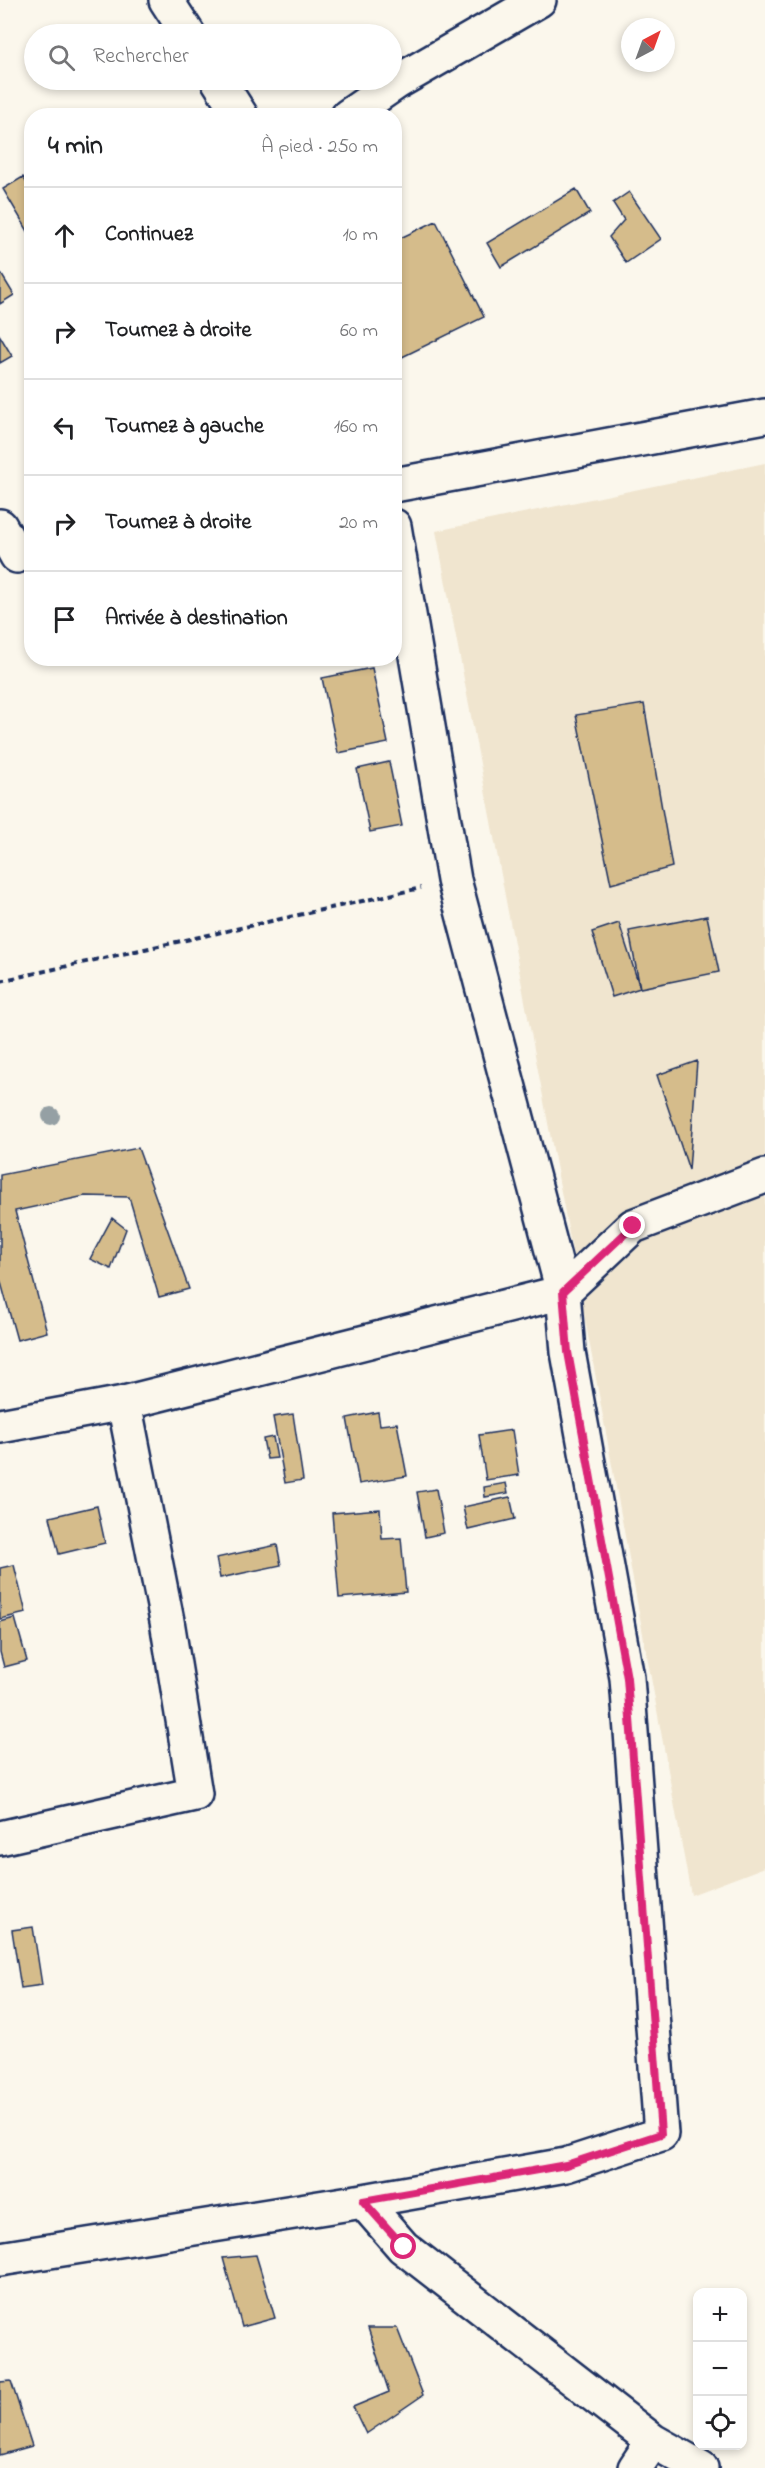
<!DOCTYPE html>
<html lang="fr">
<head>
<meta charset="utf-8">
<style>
	:root { --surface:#fff; --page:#f2f2f2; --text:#202124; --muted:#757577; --line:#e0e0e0 }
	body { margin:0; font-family:"Indie Flower",sans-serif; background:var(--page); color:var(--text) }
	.controls { position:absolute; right:18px; bottom:18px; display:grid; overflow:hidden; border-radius:12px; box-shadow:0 3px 9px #0003 }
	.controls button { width:54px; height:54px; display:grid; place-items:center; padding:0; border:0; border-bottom:2px solid var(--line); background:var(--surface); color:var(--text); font:30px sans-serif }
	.compass { position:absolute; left:621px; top:18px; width:54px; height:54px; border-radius:50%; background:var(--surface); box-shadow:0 3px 9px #0003; rotate:41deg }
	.stop { position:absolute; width:18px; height:18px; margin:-14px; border:4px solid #db2777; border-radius:50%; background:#fff }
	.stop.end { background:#db2777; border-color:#fff; box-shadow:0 2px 6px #0008 }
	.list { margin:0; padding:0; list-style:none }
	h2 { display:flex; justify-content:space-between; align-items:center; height:78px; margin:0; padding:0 24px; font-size:26px }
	h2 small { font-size:20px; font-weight:400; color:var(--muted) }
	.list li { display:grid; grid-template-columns:39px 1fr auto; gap:18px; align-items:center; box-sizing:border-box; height:96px; padding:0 24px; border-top:2px solid var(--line) }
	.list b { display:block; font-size:22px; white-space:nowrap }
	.list em { font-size:20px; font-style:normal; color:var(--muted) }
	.icon { flex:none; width:33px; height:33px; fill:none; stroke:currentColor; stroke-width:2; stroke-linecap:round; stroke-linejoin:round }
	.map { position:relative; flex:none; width:765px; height:2468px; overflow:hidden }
	.search { position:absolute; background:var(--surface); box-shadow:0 3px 9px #0003; left:24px; top:24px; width:378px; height:66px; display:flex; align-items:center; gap:15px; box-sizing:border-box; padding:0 21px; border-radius:33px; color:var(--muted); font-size:22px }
	.panel { position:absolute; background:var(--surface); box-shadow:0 3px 9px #0003; left:24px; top:108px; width:378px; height:558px; border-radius:24px }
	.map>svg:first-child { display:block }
	.built { fill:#f0e5cf }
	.building { fill:#d5bc8b; stroke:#1b2f5e; stroke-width:1.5 }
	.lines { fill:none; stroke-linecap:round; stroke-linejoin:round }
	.street-casing { stroke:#1b2f5e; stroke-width:38 }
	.path { stroke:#1b2f5e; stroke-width:4; stroke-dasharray:6 4.5; stroke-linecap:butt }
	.street { stroke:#fbf7ec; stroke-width:33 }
	.tree { fill:#95a0a4 }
	.route { stroke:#db2777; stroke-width:8 }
</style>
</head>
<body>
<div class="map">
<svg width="765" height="2468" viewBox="0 0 765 2468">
	<rect width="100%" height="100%" fill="#fbf7ec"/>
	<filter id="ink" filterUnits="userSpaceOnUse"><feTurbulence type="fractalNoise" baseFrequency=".0167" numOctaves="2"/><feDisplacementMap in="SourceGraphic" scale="12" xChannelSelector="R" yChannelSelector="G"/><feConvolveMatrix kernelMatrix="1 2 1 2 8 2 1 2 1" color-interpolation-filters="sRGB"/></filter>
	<g filter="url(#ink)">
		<path class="built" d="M765,463V1867L691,1895L583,1308L436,531Z"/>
		<path class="building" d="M23,177L32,191V238L3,189Z
			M576,189L590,213L501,267L487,243Z
			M629,192L661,239L626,263L609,237L624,220L613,203Z
			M436,221L484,317L394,361V241Z
			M0,272L14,295L0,304Z
			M0,336L12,356L0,363Z
			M372,668L388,743L338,753L322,678Z
			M644,704L672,867L611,884L576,715Z
			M389,762L402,826L370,832L357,769Z
			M707,916L719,972L640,988L629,931Z
			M619,923L640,988L612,997L592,932Z
			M697,1061L689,1170L657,1075Z
			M138,1148L189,1289L159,1297L129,1197L85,1196L15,1211L47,1332L17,1340L0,1279V1175Z
			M112,1218L126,1229L111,1269L90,1259Z
			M378,1412L380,1425L397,1423L407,1476L359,1484L347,1418Z
			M293,1414L303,1480L285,1483L273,1417Z
			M512,1430L519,1475L486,1480L479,1435Z
			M273,1437L277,1458L267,1459L263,1439Z
			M506,1483L508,1493L485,1497L484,1487Z
			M436,1489L444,1533L425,1537L417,1492Z
			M510,1497L515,1519L468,1530L463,1507Z
			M97,1506L105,1543L59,1554L50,1517Z
			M380,1509L382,1539L401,1538L406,1592L339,1598L332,1513Z
			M277,1545L281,1565L220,1578L216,1558Z
			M14,1565L26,1613L0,1619V1568Z
			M15,1618L27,1661L4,1667L0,1652V1622Z
			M33,1927L42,1985L21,1988L12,1930Z
			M256,2255L275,2318L242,2327L223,2258Z
			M368,2328H397L423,2395L366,2434L353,2407L389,2392Z
			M11,2381L32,2446L0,2455V2382Z"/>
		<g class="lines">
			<defs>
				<path id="street" d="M166,0L188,34
					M218,80L241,116
					M348,116L397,82L539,0
					M394,485L765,416
					M0,526L17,556
					M0,1426L124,1403L563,1292L633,1226L765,1176
					M0,1838L195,1794L167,1621L124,1403
					M363,2201L403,2247L653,2441L701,2468
					M0,2259L363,2201L566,2165L661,2134L627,1678L568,1352L563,1292L454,880L394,526
					M635,2468L653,2441"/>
			</defs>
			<use href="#street" class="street-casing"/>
			<path class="path" d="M0,981L421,888"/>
			<use href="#street" class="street"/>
		</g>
		<circle class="tree" cx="51" cy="1116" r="9"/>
	</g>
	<g class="lines" filter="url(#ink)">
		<path class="route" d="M404,2247L363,2201L566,2165L661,2134L627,1678L568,1352L563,1292L633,1226"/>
	</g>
</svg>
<div class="controls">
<button>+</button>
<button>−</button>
<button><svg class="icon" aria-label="locate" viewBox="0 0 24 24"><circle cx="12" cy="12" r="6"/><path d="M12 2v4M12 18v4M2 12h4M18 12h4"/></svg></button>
</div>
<svg class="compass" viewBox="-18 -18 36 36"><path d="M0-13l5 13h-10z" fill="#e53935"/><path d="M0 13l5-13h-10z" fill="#757577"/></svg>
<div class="stop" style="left:404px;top:2247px"></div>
<div class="stop end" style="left:633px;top:1226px"></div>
<div class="search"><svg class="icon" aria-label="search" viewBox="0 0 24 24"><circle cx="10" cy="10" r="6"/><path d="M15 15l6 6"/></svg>Rechercher</div>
<section class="panel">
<h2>4 min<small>À pied · 250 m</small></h2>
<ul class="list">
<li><svg class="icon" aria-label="ahead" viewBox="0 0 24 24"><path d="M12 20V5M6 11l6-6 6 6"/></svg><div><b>Continuez</b></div><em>10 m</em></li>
<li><svg class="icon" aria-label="right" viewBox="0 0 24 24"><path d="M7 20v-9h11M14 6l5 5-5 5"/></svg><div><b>Tournez à droite</b></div><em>60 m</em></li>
<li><svg class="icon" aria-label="left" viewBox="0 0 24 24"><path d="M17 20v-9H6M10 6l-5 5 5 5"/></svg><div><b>Tournez à gauche</b></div><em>160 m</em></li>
<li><svg class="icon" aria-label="right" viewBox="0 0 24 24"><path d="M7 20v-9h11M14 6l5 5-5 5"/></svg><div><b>Tournez à droite</b></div><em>20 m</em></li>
<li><svg class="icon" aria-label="arrive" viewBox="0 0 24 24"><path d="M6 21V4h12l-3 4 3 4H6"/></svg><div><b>Arrivée à destination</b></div></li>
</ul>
</section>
</div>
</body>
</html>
